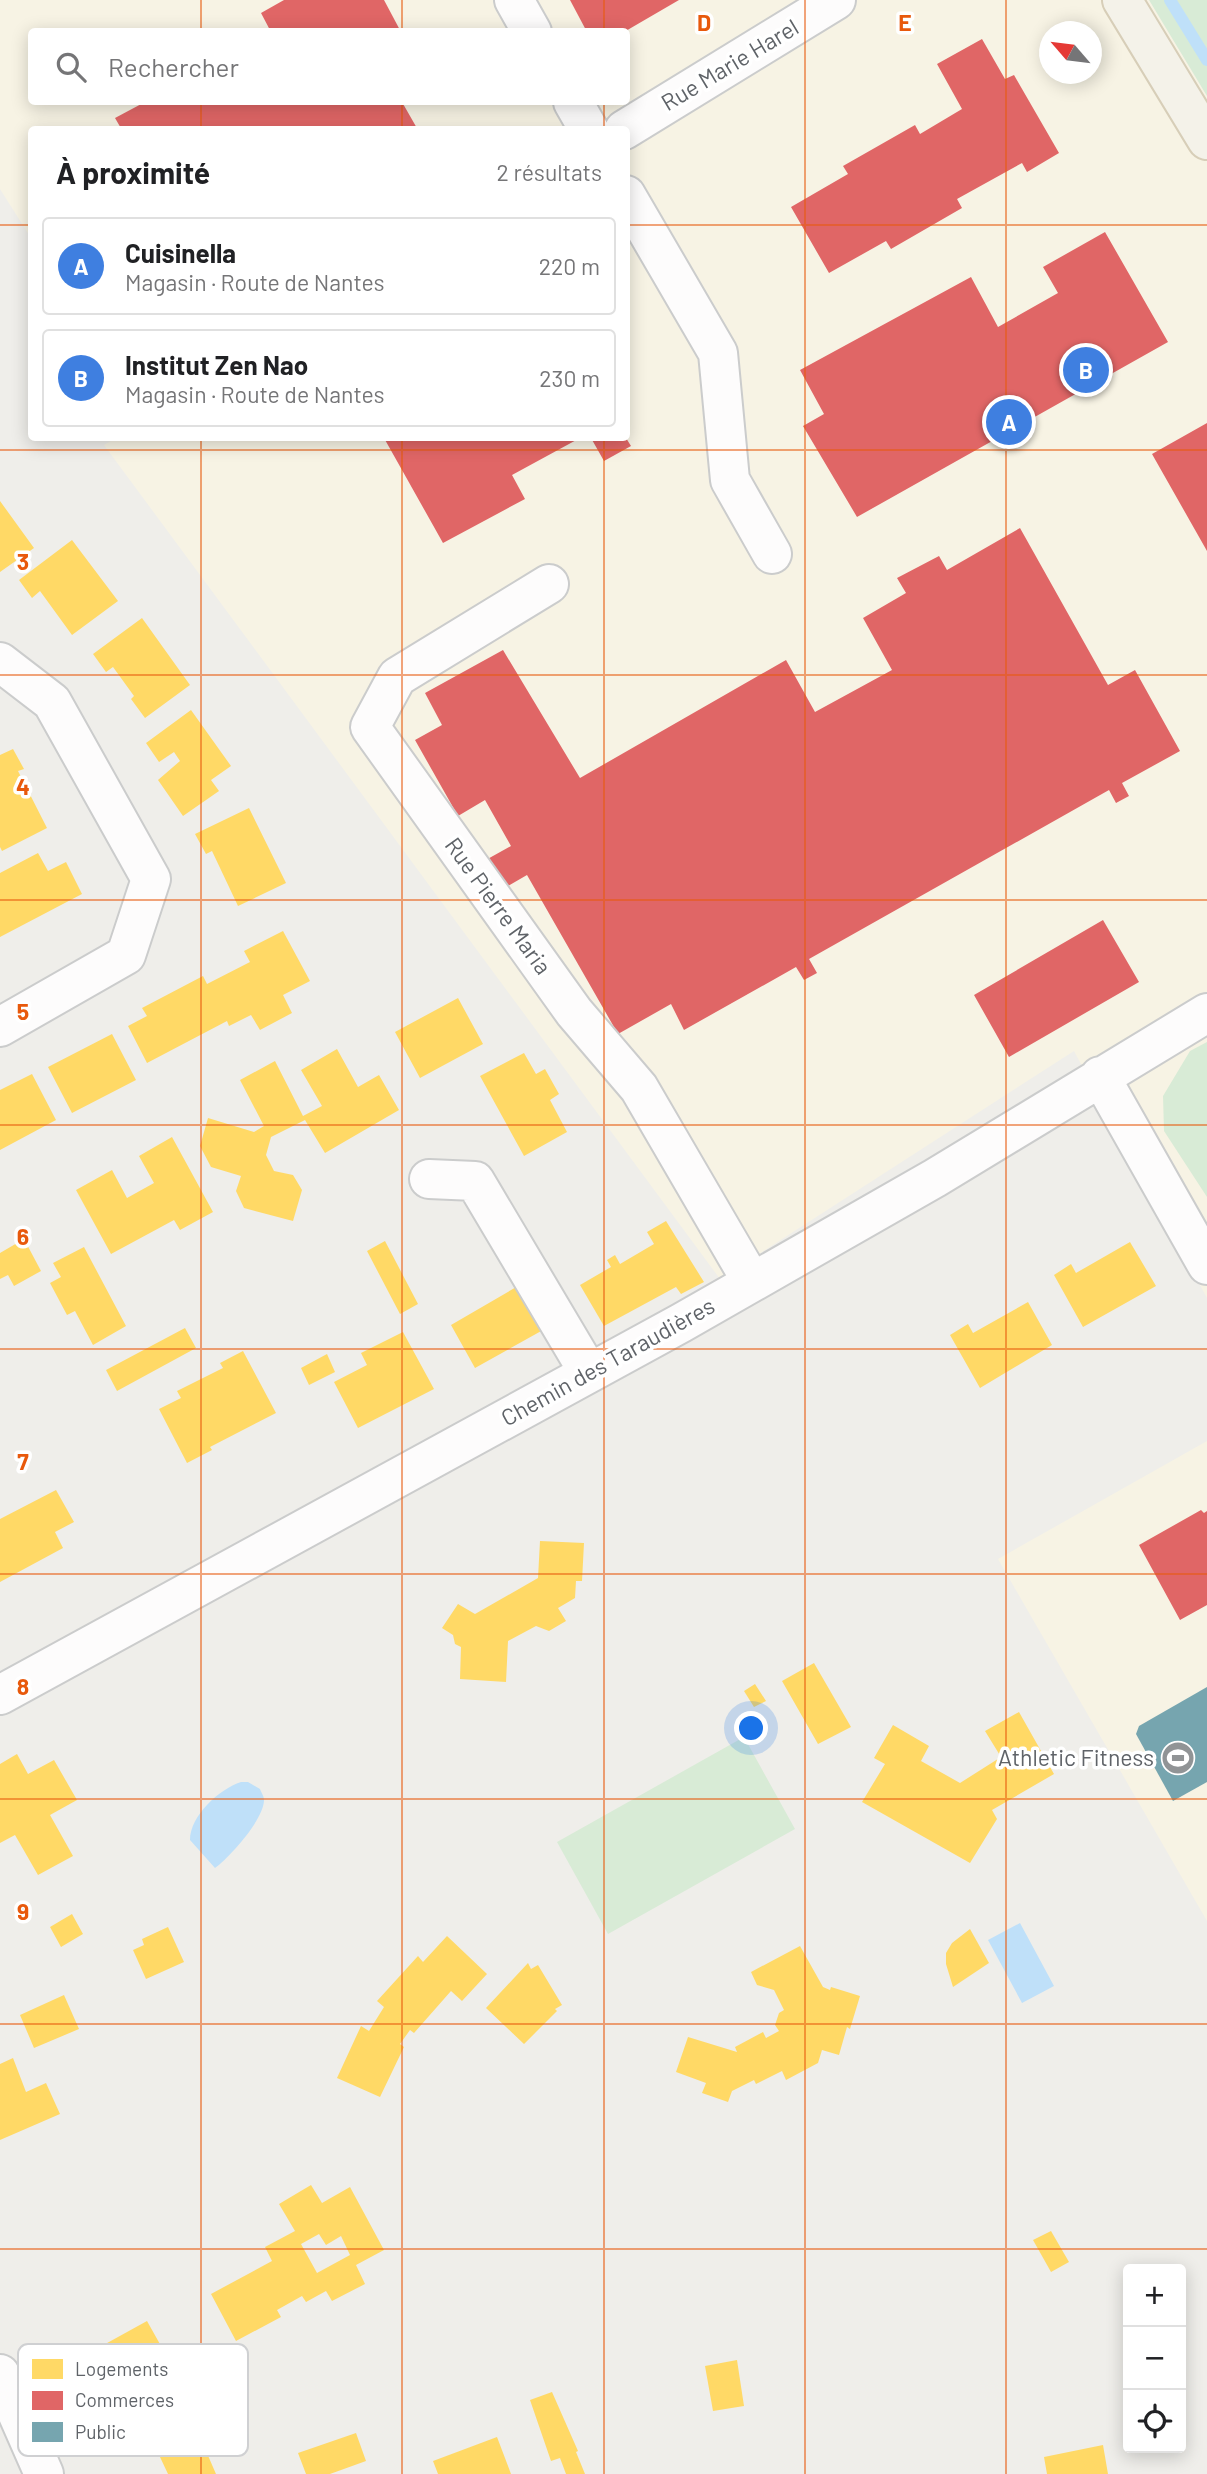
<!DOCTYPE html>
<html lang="fr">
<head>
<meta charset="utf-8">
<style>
	:root { --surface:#fff; --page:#f2f2f2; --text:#202124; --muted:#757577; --line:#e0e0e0; --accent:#0f766e }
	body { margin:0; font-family:Barlow,sans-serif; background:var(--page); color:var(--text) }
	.controls { position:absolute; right:21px; bottom:21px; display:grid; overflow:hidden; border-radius:7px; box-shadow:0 4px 18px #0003 }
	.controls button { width:63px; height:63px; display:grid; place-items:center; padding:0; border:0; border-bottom:2px solid var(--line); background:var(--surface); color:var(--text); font:35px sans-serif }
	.compass { position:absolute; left:1039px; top:21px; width:63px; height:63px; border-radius:50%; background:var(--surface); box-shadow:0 4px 18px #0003; rotate:298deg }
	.you { position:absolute; left:752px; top:1729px; width:24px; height:24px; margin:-18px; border:5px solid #fff; border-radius:50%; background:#1a73e8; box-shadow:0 0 0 10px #1a73e833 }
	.badge { display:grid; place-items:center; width:46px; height:46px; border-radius:50%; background:var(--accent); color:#fff; font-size:23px; font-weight:700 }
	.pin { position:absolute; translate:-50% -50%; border:4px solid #fff; box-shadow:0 2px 7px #0006 }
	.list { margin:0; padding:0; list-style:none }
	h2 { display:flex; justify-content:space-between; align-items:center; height:91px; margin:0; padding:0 28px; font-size:30px }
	h2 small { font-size:23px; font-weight:400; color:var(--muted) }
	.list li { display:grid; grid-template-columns:46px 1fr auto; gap:21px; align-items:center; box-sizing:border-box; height:98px; margin:0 14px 14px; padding:0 14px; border:2px solid var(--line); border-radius:7px }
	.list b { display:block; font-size:26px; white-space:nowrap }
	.list p { margin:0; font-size:23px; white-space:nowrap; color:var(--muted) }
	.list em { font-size:23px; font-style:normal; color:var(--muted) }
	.icon { flex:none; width:38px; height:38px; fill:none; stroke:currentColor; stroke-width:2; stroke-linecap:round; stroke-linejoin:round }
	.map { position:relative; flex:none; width:1207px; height:2474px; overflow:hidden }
	.search { position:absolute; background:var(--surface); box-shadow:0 4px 18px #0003; left:28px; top:28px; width:602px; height:77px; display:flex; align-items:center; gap:18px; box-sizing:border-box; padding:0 24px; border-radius:7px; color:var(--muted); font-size:26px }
	.panel { position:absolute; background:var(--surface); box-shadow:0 4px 18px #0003; left:28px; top:126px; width:602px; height:315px; border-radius:7px }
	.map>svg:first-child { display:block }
	.commercial { fill:#f7f3e4; fill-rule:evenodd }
	.green { fill:#d8ebd6 }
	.water { fill:#bfe0f9 }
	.homes { fill:#ffd966; fill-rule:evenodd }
	.shops { fill:#e06666 }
	.public { fill:#76a5af }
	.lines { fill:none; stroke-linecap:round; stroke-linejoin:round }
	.stream { stroke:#bfe0f9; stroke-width:12 }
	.minor-casing { stroke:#cbcccc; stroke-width:42 }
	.major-casing { stroke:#d7ceb8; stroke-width:42 }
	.minor { stroke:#fdfcfc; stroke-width:38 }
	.major { stroke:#f4f2e9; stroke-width:38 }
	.grid { fill:none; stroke:#e8590c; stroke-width:2; stroke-opacity:0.55 }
	.labels { text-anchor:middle; stroke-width:7; stroke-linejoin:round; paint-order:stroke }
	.street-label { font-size:23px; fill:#5f6368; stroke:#fff }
	.poi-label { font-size:23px; fill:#5f6368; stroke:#fff; text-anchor:end }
	.key { fill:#fff; stroke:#cfd0d2; stroke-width:2 }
	.key-label { font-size:19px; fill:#5f6368 }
	.grid-label { font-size:23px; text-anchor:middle; font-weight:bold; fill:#e8590c; stroke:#fff; stroke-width:7; stroke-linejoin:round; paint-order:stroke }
</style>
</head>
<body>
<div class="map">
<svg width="1207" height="2474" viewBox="0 0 1207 2474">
	<rect width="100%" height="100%" fill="#efeeea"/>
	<path class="commercial" d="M0,0H1207V1298L1074,1051L720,1279L104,445L116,438H626V130H32L31,238L0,189ZM32,32H626V102H32ZM1050,32H1092V74H1050Z
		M1207,1441V1921L998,1559Z"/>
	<path class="green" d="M1149,0H1207V96Z
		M1207,1042V1197L1164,1131L1163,1096L1190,1051Z
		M744,1737L795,1829L608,1934L557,1842Z"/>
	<path class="water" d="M241,1782H248L260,1789C261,1792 264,1796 264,1800C264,1819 230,1857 215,1868L190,1840C190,1816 219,1789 241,1782Z
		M1020,1923L1054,1986L1022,2003L988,1940Z"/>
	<path class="homes" d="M0,501L34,548L0,572Z
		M72,540L118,601L72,635L40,591L32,598L19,580Z
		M142,618L190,685L145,718L131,699L134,696L113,667L106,672L93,654Z
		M191,710L231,766L211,780L219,791L183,816L158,780L180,761L174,752L159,762L146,743Z
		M13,749L24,769L18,771L47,828L2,851L0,847V755Z
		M249,808L286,883L238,906L212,851L206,854L195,834Z
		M38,853L48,871L66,862L82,894L0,937V873Z
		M283,931L310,981L283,995L292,1013L260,1030L251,1015L229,1026L227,1021L147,1063L128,1026L147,1016L142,1008L203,976L207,984L250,962L244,951Z
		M458,998L483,1044L420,1078L395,1032Z
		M112,1034L136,1080L72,1113L48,1067Z
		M337,1049L358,1087L379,1075L399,1110L325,1153L305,1120L271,1137L266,1155L274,1171L293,1175L302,1190L293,1221L244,1208L236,1191L241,1176L211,1167L200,1146L208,1118L254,1132L264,1126L240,1080L275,1061L303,1116L322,1106L301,1070Z
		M524,1053L536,1074L545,1069L559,1094L550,1100L567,1132L524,1156L480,1076Z
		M32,1074L56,1120L0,1150V1090Z
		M172,1137L213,1212L180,1230L174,1220L111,1254L76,1190L112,1170L127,1198L154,1183L139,1156Z
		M666,1221L704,1282L681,1294L676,1287L604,1326L580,1285L611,1267L607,1260L615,1255L620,1264L654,1244L647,1232Z
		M24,1239L41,1271L14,1286L8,1275L0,1279V1253Z
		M385,1241L418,1304L400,1314L367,1251Z
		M1130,1242L1156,1286L1083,1327L1054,1275L1071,1264L1076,1273Z
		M84,1247L126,1326L93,1345L75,1311L67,1315L50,1283L61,1277L53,1263Z
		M518,1286L543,1330L475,1368L451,1325Z
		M1028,1302L1052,1345L980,1388L950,1335L968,1324L973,1333Z
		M185,1328L196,1348L117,1391L106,1370Z
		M403,1332L434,1389L358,1428L334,1382L367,1365L361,1353Z
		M243,1351L276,1413L210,1447L212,1450L187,1463L159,1409L181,1398L177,1391L223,1368L220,1363Z
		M327,1354L335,1372L309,1385L301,1368Z
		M56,1490L74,1522L55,1532L63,1548L0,1582V1519Z
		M540,1541L584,1543L582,1581H576L575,1598L558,1608L566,1621L549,1631L536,1626L508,1641L506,1682L460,1679L461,1647L455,1644L453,1635L442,1628L458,1604L475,1614L538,1578Z
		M814,1663L851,1727L818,1744L782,1681Z
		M755,1684L766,1701L754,1707L744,1691Z
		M1019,1712L1054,1774L992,1810L997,1819L970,1863L862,1802L885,1764L874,1758L893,1725L929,1746L921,1761L960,1783L1001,1757L985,1731Z
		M17,1754L28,1774L54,1760L77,1800L50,1815L73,1856L38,1875L15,1835L0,1843V1764Z
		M72,1914L83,1934L61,1947L50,1927Z
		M168,1927L184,1962L146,1979L133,1950L144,1945L142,1939Z
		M970,1929L989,1963L953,1987L946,1964V1953L952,1943Z
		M447,1936L487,1974L462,2001L451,1991L414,2033L410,2030L400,2044L404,2047L380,2097L337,2078L361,2026L369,2031L384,2007L377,2001L418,1956L423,1962Z
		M800,1946L823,1987L830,1990L831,1987L860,1996L850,2029L847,2027L839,2055L822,2050L818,2063L786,2080L782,2071L756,2084L754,2080L732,2091L728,2102L702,2093L706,2083L676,2072L688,2037L737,2052L735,2047L763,2032L766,2038L779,2031L775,2025L779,2013L784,2010L774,1990L757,1985L751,1972Z
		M528,1963L531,1969L538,1965L562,2005L555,2009L557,2011L524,2044L486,2008Z
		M64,1995L79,2029L34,2048L20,2015Z
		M13,2058L26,2092L46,2083L60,2114L0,2140V2064Z
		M311,2185L322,2203L350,2187L384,2250L356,2265L365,2284L332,2301L326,2291L306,2302L302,2296L277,2310L281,2317L236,2341L211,2294L272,2261L265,2247L295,2231L279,2204ZM319,2234L326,2245L341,2236L350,2255L317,2273L301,2244Z
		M1051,2231L1069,2262L1051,2272L1033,2240Z
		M147,2321L170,2362L155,2370L164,2388L121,2412L89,2353Z
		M737,2360L744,2406L713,2411L705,2366Z
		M552,2392L578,2451L576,2452L585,2474H566L560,2458L551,2461L530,2400Z
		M192,2401L213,2448L206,2451L216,2474H168L144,2423Z
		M356,2433L366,2461L330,2474H306L298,2453Z
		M497,2437L511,2474H438L433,2461Z
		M1103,2445L1108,2474H1047L1044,2457Z"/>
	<path class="shops" d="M284,0H384L401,32H271L261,13Z
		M570,0H679L624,32H587Z
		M982,39L1005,79L1014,75L1059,153L1027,172L1022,163L957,199L962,208L891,249L886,241L829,273L791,207L848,174L843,166L915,125L920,134L962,109L937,64Z
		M145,102H402L418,130H122L115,118Z
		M1105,232L1168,342L857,517L803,426L824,414L800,370L971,277L998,327L1058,293L1043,267Z
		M1207,423V551L1152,454Z
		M384,438H580L512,475L525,499L443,543Z
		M591,438H626L631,446L604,461Z
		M1020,528L1108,685L1135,670L1180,751L1122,783L1129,796L1116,803L1109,790L809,959L817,973L804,980L796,967L684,1030L671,1004L618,1034L527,875L501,890L484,861L511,846L485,800L458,816L415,740L442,725L425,693L503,650L580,778L786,660L815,712L892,670L863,618L906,593L897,578L939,556L947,570Z
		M1103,920L1139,982L1009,1057L974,995Z
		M1201,1510L1204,1513L1207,1511V1605L1180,1620L1139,1545Z"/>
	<path class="public" d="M1207,1687V1782L1173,1801L1136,1734L1139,1726Z"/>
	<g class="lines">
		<path class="stream" d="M1170,0L1207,60"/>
		<defs>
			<path id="minor" d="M514,0L532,32
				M573,102L589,130
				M624,130L836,0
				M626,195L718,353L730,480L772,554
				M549,584L397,677L370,727L574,1012L639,1088L752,1282
				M0,662L52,702L151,879L126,955L0,1027
				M1100,1076L1207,1265
				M429,1179L475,1181L589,1373
				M0,1695L681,1323L935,1178L1207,1013
				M0,2374L44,2474"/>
			<path id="major" d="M1122,0L1207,140"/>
		</defs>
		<use href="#minor" class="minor-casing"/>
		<use href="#major" class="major-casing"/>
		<use href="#minor" class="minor"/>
		<use href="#major" class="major"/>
	</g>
	<path class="grid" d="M201,0V32M402,0V32M604,0V32M805,0V2474M1006,0V2474M201,102V130M402,102V130M604,102V130M0,225H32M626,225H1207M201,438V2474M402,438V2474M604,438V2474M0,450H1207M0,675H1207M0,900H1207M0,1125H1207M0,1349H1207M0,1574H1207M0,1799H1207M0,2024H1207M0,2249H1207"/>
	<defs>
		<symbol id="stadium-disc" viewBox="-11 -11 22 22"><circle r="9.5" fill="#919496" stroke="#fff"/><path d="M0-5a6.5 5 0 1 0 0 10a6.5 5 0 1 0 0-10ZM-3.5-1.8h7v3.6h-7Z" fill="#fff"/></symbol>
	</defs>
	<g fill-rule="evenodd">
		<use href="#stadium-disc" x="1159" y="1739" width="38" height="38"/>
	</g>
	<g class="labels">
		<g class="street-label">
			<text transform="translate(730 65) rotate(-31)" y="8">Rue Marie Harel</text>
			<text transform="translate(498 906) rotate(54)" y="8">Rue Pierre Maria</text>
			<text transform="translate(608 1362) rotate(-29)" y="8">Chemin des Taraudières</text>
		</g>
		<g class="poi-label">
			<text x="1154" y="1766">Athletic Fitness</text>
		</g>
	</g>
	<rect x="18" y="2344" width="230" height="112" rx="10" class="key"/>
	<rect x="32" y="2359" width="31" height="20" fill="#ffd966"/>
	<rect x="32" y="2391" width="31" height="19" fill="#e06666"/>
	<rect x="32" y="2422" width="31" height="20" fill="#76a5af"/>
	<g class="key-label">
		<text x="75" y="2376">Logements</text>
		<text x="75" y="2407">Commerces</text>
		<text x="75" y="2439">Public</text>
	</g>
	<g class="grid-label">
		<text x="704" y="31">D</text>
		<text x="905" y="31">E</text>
		<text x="23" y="570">3</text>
		<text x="23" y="795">4</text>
		<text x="23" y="1020">5</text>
		<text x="23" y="1245">6</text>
		<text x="23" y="1470">7</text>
		<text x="23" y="1695">8</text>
		<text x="23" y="1920">9</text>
	</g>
</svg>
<div class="controls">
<button>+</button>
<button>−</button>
<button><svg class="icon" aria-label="locate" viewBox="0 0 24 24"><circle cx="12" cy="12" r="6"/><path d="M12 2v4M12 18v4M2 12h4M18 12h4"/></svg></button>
</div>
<svg class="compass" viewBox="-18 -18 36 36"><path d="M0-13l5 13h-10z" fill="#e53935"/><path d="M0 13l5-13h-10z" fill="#757577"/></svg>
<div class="you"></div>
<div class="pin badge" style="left:1009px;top:422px;background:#3f7fe0">A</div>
<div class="pin badge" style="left:1086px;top:370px;background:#3f7fe0">B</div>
<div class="search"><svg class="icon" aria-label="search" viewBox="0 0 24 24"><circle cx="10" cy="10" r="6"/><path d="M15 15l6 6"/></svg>Rechercher</div>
<section class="panel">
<h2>À proximité<small>2 résultats</small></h2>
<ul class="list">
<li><span class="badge" style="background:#3f7fe0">A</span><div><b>Cuisinella</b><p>Magasin · Route de Nantes</p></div><em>220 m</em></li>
<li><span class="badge" style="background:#3f7fe0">B</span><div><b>Institut Zen Nao</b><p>Magasin · Route de Nantes</p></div><em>230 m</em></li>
</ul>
</section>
</div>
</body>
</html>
